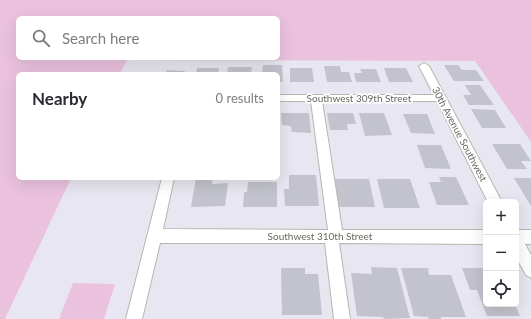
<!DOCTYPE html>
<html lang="en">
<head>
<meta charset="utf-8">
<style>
	:root { --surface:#fff; --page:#f2f2f3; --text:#2b2b33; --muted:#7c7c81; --line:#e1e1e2 }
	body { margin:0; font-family:Lato,sans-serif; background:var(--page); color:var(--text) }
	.controls { position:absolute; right:12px; bottom:12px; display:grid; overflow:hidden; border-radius:6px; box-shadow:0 4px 16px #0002 }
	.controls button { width:36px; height:36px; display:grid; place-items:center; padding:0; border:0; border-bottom:1px solid var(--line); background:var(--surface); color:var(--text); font:20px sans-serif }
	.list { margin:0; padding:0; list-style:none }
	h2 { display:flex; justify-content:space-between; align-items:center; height:52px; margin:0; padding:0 16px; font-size:17px }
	h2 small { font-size:13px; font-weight:400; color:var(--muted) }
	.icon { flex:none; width:22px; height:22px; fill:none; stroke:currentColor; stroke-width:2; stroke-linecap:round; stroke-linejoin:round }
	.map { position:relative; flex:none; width:531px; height:319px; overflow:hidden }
	.search { position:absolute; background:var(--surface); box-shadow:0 4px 16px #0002; left:16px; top:16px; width:264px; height:44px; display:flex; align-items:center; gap:10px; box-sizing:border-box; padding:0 14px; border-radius:6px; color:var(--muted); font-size:15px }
	.panel { position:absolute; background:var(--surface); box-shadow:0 4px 16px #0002; left:16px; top:72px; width:264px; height:108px; border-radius:6px }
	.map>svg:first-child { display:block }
	.green { fill:#ebc2de; fill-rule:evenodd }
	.building { fill:#c3c3cd }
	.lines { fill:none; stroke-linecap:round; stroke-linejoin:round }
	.minor-casing { stroke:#b7b7af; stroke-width:2 }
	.minor { fill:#fff; fill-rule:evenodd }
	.labels { text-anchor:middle; stroke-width:3.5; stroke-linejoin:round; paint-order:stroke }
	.street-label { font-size:10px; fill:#68675e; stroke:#fff }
</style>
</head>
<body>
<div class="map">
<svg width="531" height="319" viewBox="0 0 531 319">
	<rect width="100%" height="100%" fill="#e8e7f1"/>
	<path class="green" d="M0,0H531V142L475,61L127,60L120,74H18V178H71L5,319H0ZM18,18H278V58H18Z
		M73,283L115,284L104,319H59Z"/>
	<path class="building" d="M263,65H282L283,82H278V74H262Z
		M444,65H458L462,70H476L484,81H454Z
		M324,66H340L341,72H349L352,82H327Z
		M228,67H252L251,74H227Z
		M197,68H219L218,74H196Z
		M290,68H312L314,82H290Z
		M384,68H406L413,82H389Z
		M360,69H376L381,82H356L354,73H362Z
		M167,70L185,71L184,74H165Z
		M465,85H480L494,105H469L463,95H471Z
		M471,109L495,110L506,128H482Z
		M281,113H309L311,133L292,132L291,126L282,125Z
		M327,113H353L356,124H347L348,130H330Z
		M359,113H384L392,135L365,136Z
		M403,114H427L435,134L411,133Z
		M492,144H520L531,161H521L527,169H507Z
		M417,145H441L451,169L425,168Z
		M289,175H316L319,206H285L284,189H289Z
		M439,177H456L469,205H437L429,182H441Z
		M196,178H213L212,184L228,183L225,206L191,207Z
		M514,178H531V206Z
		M335,179H369L375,207H339Z
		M377,179H410L420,208H384Z
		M248,182H277V207H243L244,192H247Z
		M371,267L397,268L410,318L384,319L383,317L357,316L351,273L372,274Z
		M281,268H305V274H318L322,315H282Z
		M401,268H428L429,275H451L466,317H441V319H429L428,317L414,316Z
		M462,268H486V304H515L520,316H487L477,290H470Z"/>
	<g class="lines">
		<defs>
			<path id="minor" d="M424,63L429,66L502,202H488L437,101H322L342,230H486V244L339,243L350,319H334L325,243H160L142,319H126L162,178H174L163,229L328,230L311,101H278V95H434L419,66Z
				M516,230H531V244H525L531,255V278L526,275L516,257Z"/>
		</defs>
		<use href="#minor" class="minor-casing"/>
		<use href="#minor" class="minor"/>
	</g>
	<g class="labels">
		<g class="street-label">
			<text x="359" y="102">Southwest 309th Street</text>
			<text transform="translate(460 134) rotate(62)" y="4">30th Avenue Southwest</text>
			<text x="320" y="240">Southwest 310th Street</text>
		</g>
	</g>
</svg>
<div class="controls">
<button>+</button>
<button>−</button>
<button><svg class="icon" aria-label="locate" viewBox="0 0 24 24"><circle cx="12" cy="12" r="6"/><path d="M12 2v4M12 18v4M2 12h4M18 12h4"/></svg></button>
</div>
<div class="search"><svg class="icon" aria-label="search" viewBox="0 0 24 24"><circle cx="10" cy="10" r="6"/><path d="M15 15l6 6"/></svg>Search here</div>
<section class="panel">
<h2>Nearby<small>0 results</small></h2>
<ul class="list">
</ul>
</section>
</div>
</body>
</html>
